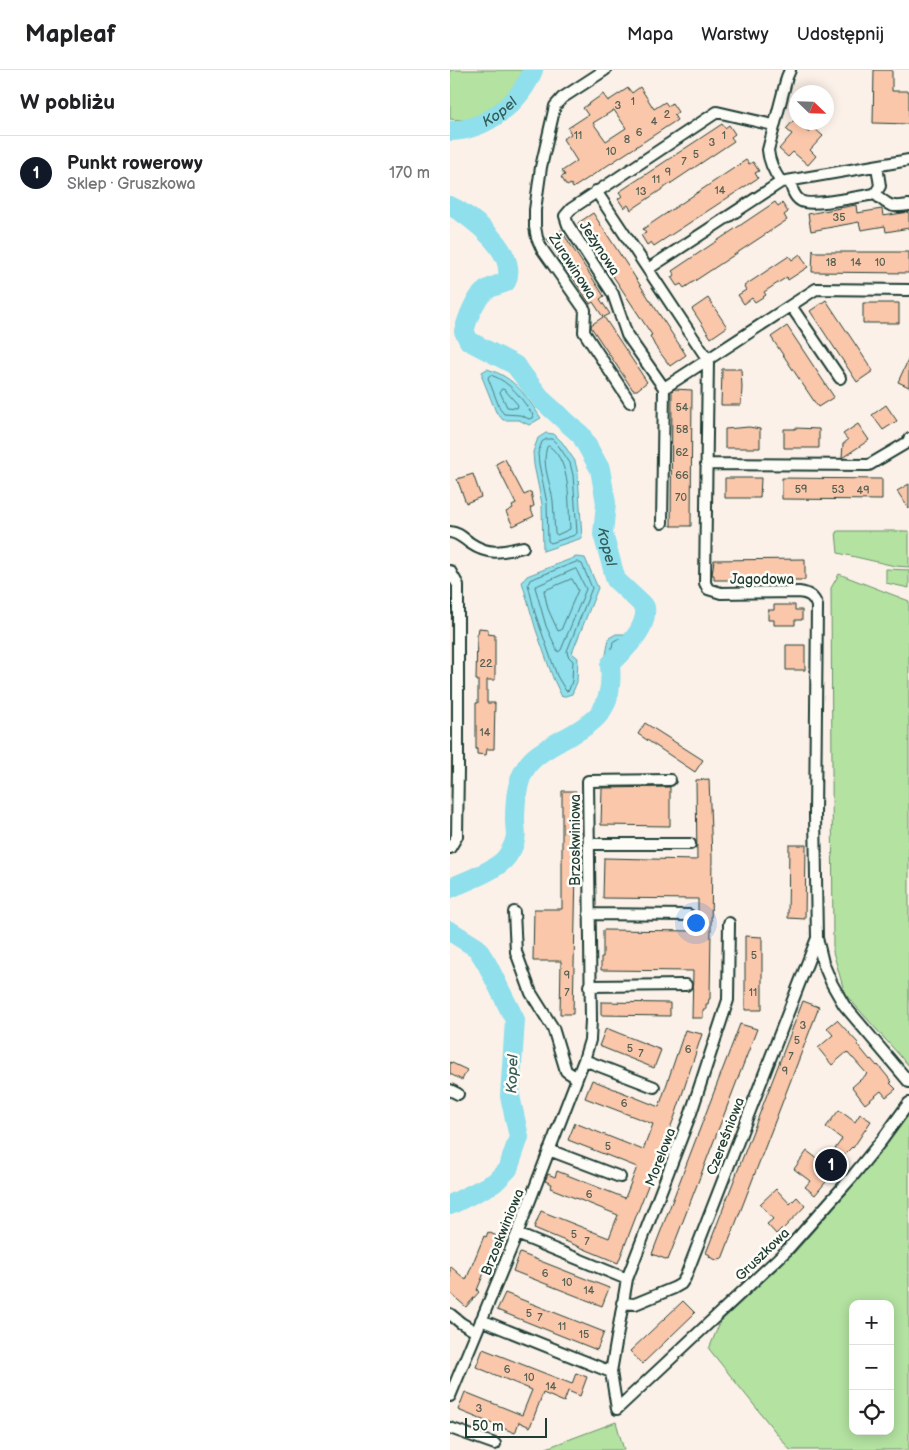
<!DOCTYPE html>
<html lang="pl">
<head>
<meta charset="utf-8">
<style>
	:root { --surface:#fff; --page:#f2f2f2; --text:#202124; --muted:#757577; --line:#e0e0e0; --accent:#111827 }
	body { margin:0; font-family:"Balsamiq Sans",sans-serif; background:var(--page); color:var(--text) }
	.controls { position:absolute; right:15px; bottom:15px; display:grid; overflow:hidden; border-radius:10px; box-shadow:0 2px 12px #0003 }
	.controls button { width:45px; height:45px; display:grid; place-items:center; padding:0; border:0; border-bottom:1px solid var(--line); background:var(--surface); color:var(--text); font:25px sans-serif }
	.compass { position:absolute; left:339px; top:15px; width:45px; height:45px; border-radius:50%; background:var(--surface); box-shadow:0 2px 12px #0003; rotate:113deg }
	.scale { position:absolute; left:15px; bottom:12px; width:82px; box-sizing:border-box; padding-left:5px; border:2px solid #1f3d34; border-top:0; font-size:14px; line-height:18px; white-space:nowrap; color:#1f3d34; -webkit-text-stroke:4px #fdfcf7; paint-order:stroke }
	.you { position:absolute; left:245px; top:852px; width:18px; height:18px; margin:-12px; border:4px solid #fff; border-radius:50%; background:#1a73e8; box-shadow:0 0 0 8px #1a73e833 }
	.badge { display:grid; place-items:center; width:32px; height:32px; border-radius:50%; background:var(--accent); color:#fff; font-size:16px; font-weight:700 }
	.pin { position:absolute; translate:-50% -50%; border:2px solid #fff; box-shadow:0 1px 5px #0006 }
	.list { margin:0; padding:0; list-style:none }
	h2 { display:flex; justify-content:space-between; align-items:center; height:65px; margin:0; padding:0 20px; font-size:21px }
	h2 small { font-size:16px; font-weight:400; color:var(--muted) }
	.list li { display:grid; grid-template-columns:32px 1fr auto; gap:15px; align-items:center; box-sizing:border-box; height:75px; padding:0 20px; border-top:1px solid var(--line) }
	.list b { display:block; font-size:19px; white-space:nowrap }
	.list p { margin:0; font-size:16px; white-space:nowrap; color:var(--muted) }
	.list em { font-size:16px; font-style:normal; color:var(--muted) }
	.icon { flex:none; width:28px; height:28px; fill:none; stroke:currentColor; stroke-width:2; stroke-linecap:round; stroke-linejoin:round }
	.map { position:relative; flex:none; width:459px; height:1380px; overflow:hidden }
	header { display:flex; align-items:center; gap:30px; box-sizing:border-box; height:70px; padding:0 25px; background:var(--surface); border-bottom:1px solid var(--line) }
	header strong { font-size:24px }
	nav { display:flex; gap:28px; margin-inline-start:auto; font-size:18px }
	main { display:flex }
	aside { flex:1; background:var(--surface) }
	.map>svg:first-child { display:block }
	.green { fill:#b3e2a1; stroke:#69906a; fill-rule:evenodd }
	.water { fill:#8fdfec; stroke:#629ea2 }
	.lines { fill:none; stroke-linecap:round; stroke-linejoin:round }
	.shore { stroke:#4c7e7e; stroke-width:1 }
	.river { stroke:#8fdfec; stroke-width:20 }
	.building { fill:#fac7aa; stroke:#1f3d34; fill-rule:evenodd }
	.minor-casing { stroke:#1f3d34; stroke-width:14 }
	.minor { stroke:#fdfcf7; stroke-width:10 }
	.labels { text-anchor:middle; stroke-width:5; stroke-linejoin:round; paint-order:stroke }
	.number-label { font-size:11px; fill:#566052 }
	.street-label { font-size:14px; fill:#1f3d34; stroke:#fdfcf7 }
	.water-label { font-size:15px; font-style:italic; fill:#355d59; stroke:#fdfcf7 }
</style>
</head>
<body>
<header>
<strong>Mapleaf</strong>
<nav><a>Mapa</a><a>Warstwy</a><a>Udostępnij</a></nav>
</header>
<main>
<aside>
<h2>W pobliżu<small></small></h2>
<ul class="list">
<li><span class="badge">1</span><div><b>Punkt rowerowy</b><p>Sklep · Gruszkowa</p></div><em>170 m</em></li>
</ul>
</aside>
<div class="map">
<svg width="459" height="1380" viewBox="0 0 459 1380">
	<rect width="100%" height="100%" fill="#fcf1e8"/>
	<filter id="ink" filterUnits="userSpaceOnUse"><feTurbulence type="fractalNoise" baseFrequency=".02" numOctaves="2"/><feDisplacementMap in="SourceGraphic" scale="10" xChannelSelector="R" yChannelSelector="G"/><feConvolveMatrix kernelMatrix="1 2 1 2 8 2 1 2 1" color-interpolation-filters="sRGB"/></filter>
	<g filter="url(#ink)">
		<path class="green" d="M0,0H75L70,16L31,52L0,49Z
			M388,461H459V497L445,496L388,483L386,462Z
			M436,499L459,500V518L436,513Z
			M389,504L459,531V996L395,924L383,882L381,518Z
			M459,1043V1380H340L259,1279L270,1252L345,1182L411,1106ZM403,1234H440V1361H403Z
			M166,1352L174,1380H91Z"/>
		<path class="water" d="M37,299C65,307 76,326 91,348L79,355L69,350H53L46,342L32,307V302Z
			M96,363L104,364L112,372L125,391L128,404L132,468L93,481L92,434L84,395L83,382L88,368Z
			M126,487L135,488L148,518L122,583L128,588L127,612L122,624L112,627L103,608L86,560L72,512L77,506Z
			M166,564H177L185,566C190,581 176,592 165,601L152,590L156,585L159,568Z"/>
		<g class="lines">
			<path class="shore" d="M41,305C61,312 72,329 83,345L82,348L79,349L70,345L54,344L50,339L38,308L39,306Z
				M52,319L55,320L68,335L67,338L57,337L50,322Z
				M97,369H102L108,375L120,393L123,405L127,463L125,465L101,473L98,471L97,433L89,394L88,383L92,372Z
				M99,376C122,392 118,434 120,459L107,465L105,463C104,453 104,442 103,431C101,414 91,395 97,377Z
				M127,492L132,494L142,518L117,581L118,586L123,591L122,611L119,620L116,621L107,606L85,543L78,514L80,510Z
				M126,499L136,519L111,580L108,582L96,556L85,517Z
				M122,509L128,520L111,560L108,561L98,539L94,521Z
				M168,569L180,570L182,573C179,580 172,590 165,593L160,588L163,572Z"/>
			<g class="river">
				<path id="s1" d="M0,61C36,60 70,33 83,0"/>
				<path id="s2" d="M0,136C22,146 69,184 56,212C49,215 39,217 34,222C23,232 18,248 14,261L19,271L65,295L93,331L131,365L150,399L156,433L153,464L166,510L195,537C198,560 174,579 160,595C164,639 147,652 110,671C99,678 85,684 77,696C66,711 65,734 65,751C65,757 67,765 65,770C64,776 58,786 54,790C42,802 16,811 0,818"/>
				<path d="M0,861L27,878L37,894L65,950L60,1026L69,1067L58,1099L44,1113L0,1135"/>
			</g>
		</g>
		<path class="building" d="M424,0H442V21H459V54L423,53Z
			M190,17L204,39L215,32L218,36L222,33L228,42L224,45L227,50L123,118L121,114L117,116L111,107L115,105L112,101L127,91L113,69L121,64L118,58L138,45L133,38L153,24L158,31L178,18L182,23ZM164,40L176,58L156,71L143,53Z
			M344,50L359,63L364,58L373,66L360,80L366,86L358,95L343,82L338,87L329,79L342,64L336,59Z
			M272,54L275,58L279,55L285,64L281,67L284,71L181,140L178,135L174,138L168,129L172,126L169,122Z
			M296,90L299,94L303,92L309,101L305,103L308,108L204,176L201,172L197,175L191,165L196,163L193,159Z
			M325,132L328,136L332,133L338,142L334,145L337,150L234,218L231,214L227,216L221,207L225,205L222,201Z
			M406,135L407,143L432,139L433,146L459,142V158L436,162L435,156L411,160L409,152L361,161L358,144Z
			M143,143L236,285L220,296L205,276L200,266L202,265L128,153Z
			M111,160L154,226L150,229L160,244L154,247L197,312L187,320H183L141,257V255L153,247L143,232L140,234L97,169Z
			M363,179L364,182H459V203L362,202Z
			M350,184L358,197L338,210L337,207L314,222L316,225L305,232L302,228L294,234L288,225L296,220L294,216L339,186L342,190Z
			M258,228L277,257L261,268L242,239Z
			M376,230L423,301L407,312L360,241Z
			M413,233H449V253H413Z
			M337,256L384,327L368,337L321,267Z
			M459,288V317L448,312Z
			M272,299H291L292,317L291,335H271Z
			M224,319L242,320L241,456H221L222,321Z
			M436,335L447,351L433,360L422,345Z
			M408,354L419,370L392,388L393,374L398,370L393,364Z
			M299,357L310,359V378H275V359Z
			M345,358L369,359V378H334V359H345Z
			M55,389L74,425L81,422L84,436L80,438L84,446L63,456L56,442L63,438L62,436L66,434L46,394Z
			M23,404L31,427L16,433L7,409Z
			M275,408H311L310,428H275Z
			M332,408L432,409V430L332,429Z
			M459,414V439L447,421Z
			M355,489V510H264V505H262L264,490Z
			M324,535H345V540H352V550H345V555H324V550H318V540H324Z
			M29,558L38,559V564L45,565V610H37V633H45L44,679H37L36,685L27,684V679H26V633H28V610H26L27,564H28Z
			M336,575H355V600H336Z
			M195,653L253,690L245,702L188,664Z
			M259,709L262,788L260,929H259L258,934H256V940H253V948H242L243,901L151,900V887H153V860L248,861V829L153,828L154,788L247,790L246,710Z
			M220,717V756L151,755L152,718Z
			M112,721H126L125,800H126L123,944H110L111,891H83L84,839H112Z
			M339,775H356L355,849L338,848Z
			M295,866L312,867V940H295Z
			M353,931L369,937L272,1189L270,1188L269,1191L259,1187L260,1185L256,1183Z
			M151,932L220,933V946L151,945Z
			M387,950L408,973L407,974L420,990L421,989L427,996L428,995L442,1012L440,1013L446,1019L436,1027L431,1021L415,1034L402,1017L417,1004L403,988H402L397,982L382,995L368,978L383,965L377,958Z
			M290,954L307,959L218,1190L202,1184Z
			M156,958L211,980L204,998L149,976Z
			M235,960L252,964L226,1043L168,1193L84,1158L91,1141L159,1168L168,1145L100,1118L102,1114L95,1111L98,1104L105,1107L107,1101L175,1128L187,1097L118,1070L125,1053L193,1080L203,1054L135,1028L142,1010L209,1037Z
			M0,992L17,1000L12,1010L0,1004Z
			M389,1040L405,1052L410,1044L421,1051L403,1078L402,1077L396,1083L384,1100L385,1101L365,1125L355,1117L360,1111L344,1099L357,1081L373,1093L380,1086L392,1069L376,1057Z
			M326,1119L340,1134L347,1127L355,1136L333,1159L332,1158L326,1164L317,1154L323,1149L310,1134Z
			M38,1162L49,1167L27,1220L29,1222L16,1237L0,1223V1196L16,1210L34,1166L36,1167Z
			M70,1183L159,1218L152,1236L63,1201Z
			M55,1223L154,1262L147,1280L47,1240Z
			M233,1231L245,1243L192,1294L180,1281Z
			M33,1279L122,1314L126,1303L137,1307L130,1326L118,1321L114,1332L93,1323L80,1357L69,1352L65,1363L8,1340L15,1322L72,1345L82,1320L26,1297Z"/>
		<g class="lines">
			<defs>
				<path id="minor" d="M155,0L112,28L105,36L91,97L85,140V157L87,168L92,179L135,240L134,262L180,332
					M340,111C342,119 344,127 351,131C361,137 411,126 425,124L430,116L427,96
					M331,112C324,102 319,92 318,80L337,7L340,0
					M146,121L258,290L255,513L258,519L271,523L349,522C358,523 364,526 367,536L365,745L367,868L373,893L382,914L394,935L459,1012
					M425,124C439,136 441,138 459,135
					M198,199L331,112L459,90
					M341,236L390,308
					M214,318L366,219L459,220
					M256,394L419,395L458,372L459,369
					M212,453L214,318L177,265L163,224L118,155L115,146L121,139L267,42L323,55
					M0,462C9,463 13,468 20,473C39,486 52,482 73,477
					M0,501L8,515V699L7,766L0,778
					M138,774H240
					M64,842L66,882L81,923L103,958L116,1001L127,1008
					M139,844L239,845
					M139,916L236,915
					M134,990L204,1017
					M0,1020L8,1024
					M99,1080L170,1107
					M67,1164L177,1209
					M172,1233L185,1234L224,1218L231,1214L235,1208L367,868
					M0,1244L11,1253L26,1262
					M31,1250L161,1302
					M0,1326L67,1164L134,990L140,970L141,950L138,711L220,710
					M167,1339L161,1302L177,1209L241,1043L278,930L279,853
					M167,1339L337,1180L402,1107L432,1070L459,1033
					M0,1358L45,1374"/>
			</defs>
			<use href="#minor" class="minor-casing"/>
			<use href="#minor" class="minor"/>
		</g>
	</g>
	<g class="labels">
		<g class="number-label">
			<text x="183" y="35">1</text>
			<text x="168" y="39">3</text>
			<text x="217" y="48">2</text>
			<text x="204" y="55">4</text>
			<text x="189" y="66">6</text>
			<text x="128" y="69">11</text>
			<text x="274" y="69">1</text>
			<text x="177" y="73">8</text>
			<text x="262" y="76">3</text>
			<text x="161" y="85">10</text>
			<text x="246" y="88">5</text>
			<text x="234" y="95">7</text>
			<text x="218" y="106">9</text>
			<text x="206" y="113">11</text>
			<text x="270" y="124">14</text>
			<text x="191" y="125">13</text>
			<text x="389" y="151">35</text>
			<text x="381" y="196">18</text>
			<text x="406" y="196">14</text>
			<text x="430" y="196">10</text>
			<text x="232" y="341">54</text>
			<text x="232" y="363">58</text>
			<text x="232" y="386">62</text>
			<text x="232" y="409">66</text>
			<text x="351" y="423">59</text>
			<text x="388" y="423">53</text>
			<text x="413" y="424">49</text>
			<text x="231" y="431">70</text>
			<text x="36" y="597">22</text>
			<text x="35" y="666">14</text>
			<text x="304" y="889">5</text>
			<text x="117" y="909">9</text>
			<text x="117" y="926">7</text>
			<text x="303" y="926">11</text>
			<text x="353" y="959">3</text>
			<text x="347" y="974">5</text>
			<text x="180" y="982">5</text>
			<text x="238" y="983">6</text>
			<text x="191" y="987">7</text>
			<text x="341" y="990">7</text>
			<text x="335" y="1005">9</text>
			<text x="174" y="1037">6</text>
			<text x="158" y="1080">5</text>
			<text x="139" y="1128">6</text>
			<text x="124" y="1168">5</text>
			<text x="137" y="1175">7</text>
			<text x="95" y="1207">6</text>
			<text x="117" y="1216">10</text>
			<text x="139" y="1224">14</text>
			<text x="79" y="1247">5</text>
			<text x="90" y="1251">7</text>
			<text x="112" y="1260">11</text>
			<text x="134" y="1268">15</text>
			<text x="57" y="1303">6</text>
			<text x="79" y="1311">10</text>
			<text x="101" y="1320">14</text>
			<text x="29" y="1342">3</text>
		</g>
		<g class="street-label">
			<text transform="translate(150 178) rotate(57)" y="5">Jeżynowa</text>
			<text transform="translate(123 196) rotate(57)" y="5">Żurawinowa</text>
			<text x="312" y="514">Jagodowa</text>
			<text transform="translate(125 770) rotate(-90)" y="5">Brzoskwiniowa</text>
			<text transform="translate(275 1066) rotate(-69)" y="5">Czereśniowa</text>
			<text transform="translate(210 1087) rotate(-69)" y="5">Morelowa</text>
			<text transform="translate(52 1162) rotate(-68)" y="5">Brzoskwiniowa</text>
			<text transform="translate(312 1184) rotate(-44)" y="5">Gruszkowa</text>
		</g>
		<g class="water-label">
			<text dy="5" stroke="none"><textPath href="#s1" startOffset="54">Kopel</textPath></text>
			<text dy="5" stroke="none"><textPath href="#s2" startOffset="448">Kopel</textPath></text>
			<text transform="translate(62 1004) rotate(-88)" y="5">Kopel</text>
		</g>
	</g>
</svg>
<div class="controls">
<button>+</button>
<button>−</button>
<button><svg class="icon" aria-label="locate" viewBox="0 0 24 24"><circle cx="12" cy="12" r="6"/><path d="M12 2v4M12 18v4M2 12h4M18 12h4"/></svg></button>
</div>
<svg class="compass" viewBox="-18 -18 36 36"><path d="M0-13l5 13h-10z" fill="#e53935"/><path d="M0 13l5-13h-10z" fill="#757577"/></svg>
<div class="scale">50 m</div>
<div class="you"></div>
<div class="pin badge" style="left:381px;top:1095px">1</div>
</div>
</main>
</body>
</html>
